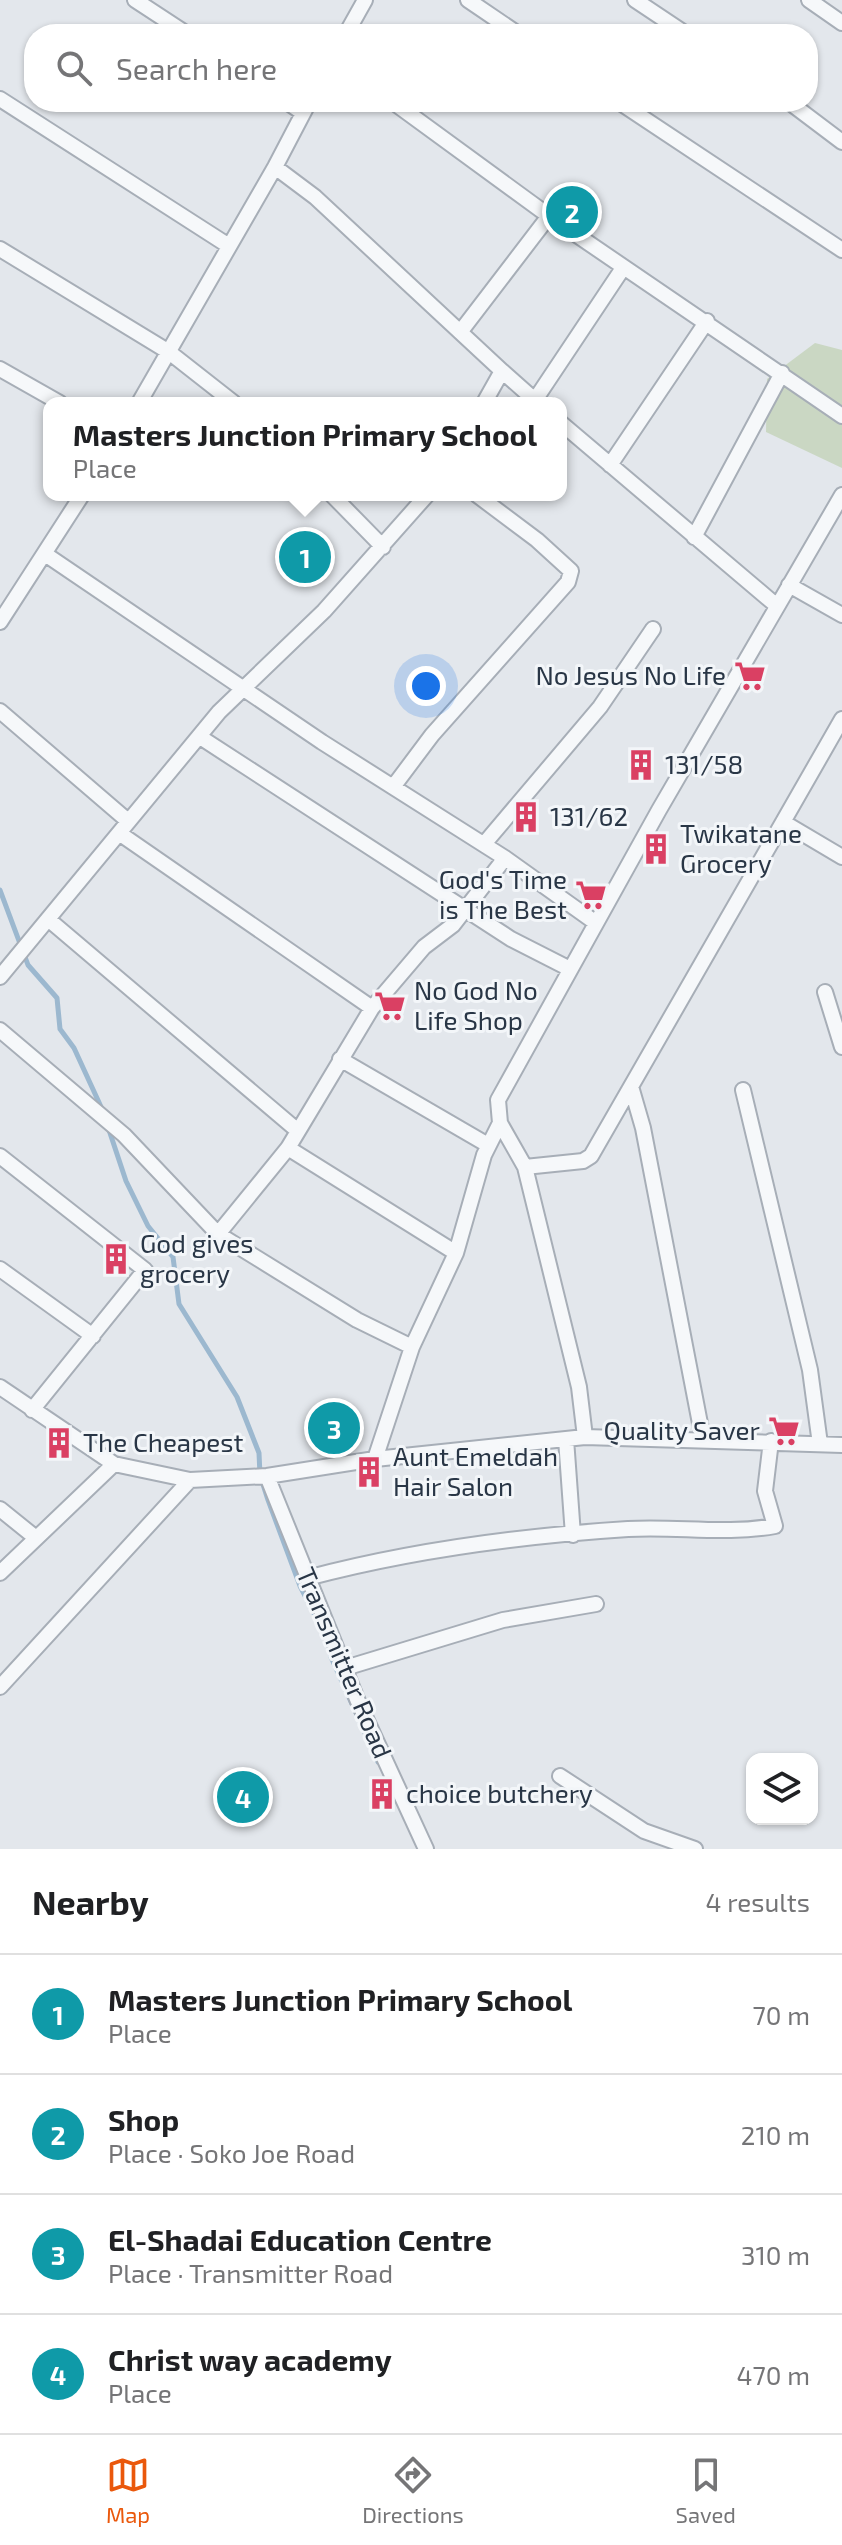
<!DOCTYPE html>
<html lang="en">
<head>
<meta charset="utf-8">
<style>
	:root { --surface:#fff; --page:#f2f2f2; --text:#202124; --muted:#757577; --line:#e0e0e0; --accent:#ea580c }
	body { margin:0; font-family:"Exo 2",sans-serif; background:var(--page); color:var(--text) }
	.controls { position:absolute; right:24px; bottom:24px; display:grid; overflow:hidden; border-radius:16px; box-shadow:0 2px 6px #0004 }
	.controls button { width:72px; height:72px; display:grid; place-items:center; padding:0; border:0; border-bottom:2px solid var(--line); background:var(--surface); color:var(--text); font:40px sans-serif }
	.you { position:absolute; left:426px; top:686px; width:28px; height:28px; margin:-20px; border:6px solid #fff; border-radius:50%; background:#1a73e8; box-shadow:0 0 0 12px #1a73e833 }
	.badge { display:grid; place-items:center; width:52px; height:52px; border-radius:50%; background:var(--accent); color:#fff; font-size:26px; font-weight:700 }
	.pin { position:absolute; translate:-50% -50%; border:4px solid #fff; box-shadow:0 2px 8px #0006 }
	.popup { position:absolute; left:43px; top:397px; width:524px; height:104px; box-sizing:border-box; display:grid; place-content:center; border-radius:16px; background:var(--surface); filter:drop-shadow(0 2px 6px #0005); font-size:26px; white-space:nowrap; color:var(--muted) }
	.popup b { font-size:30px; color:var(--text) }
	.popup::after { content:''; position:absolute; left:50%; top:100%; margin-left:-16px; border:16px solid transparent; border-top-color:var(--surface) }
	.list { margin:0; padding:0; list-style:none }
	h2 { display:flex; justify-content:space-between; align-items:center; height:104px; margin:0; padding:0 32px; font-size:34px }
	h2 small { font-size:26px; font-weight:400; color:var(--muted) }
	.list li { display:grid; grid-template-columns:52px 1fr auto; gap:24px; align-items:center; box-sizing:border-box; height:120px; padding:0 32px; border-top:2px solid var(--line) }
	.list b { display:block; font-size:30px; white-space:nowrap }
	.list p { margin:0; font-size:26px; white-space:nowrap; color:var(--muted) }
	.list em { font-size:26px; font-style:normal; color:var(--muted) }
	.icon { flex:none; width:44px; height:44px; fill:none; stroke:currentColor; stroke-width:2; stroke-linecap:round; stroke-linejoin:round }
	.map { position:relative; flex:none; width:842px; height:1849px; overflow:hidden }
	.search { position:absolute; background:var(--surface); box-shadow:0 2px 6px #0004; left:24px; right:24px; top:24px; height:88px; display:flex; align-items:center; gap:20px; box-sizing:border-box; padding:0 28px; border-radius:32px; color:var(--muted); font-size:30px }
	.sheet { height:584px; background:var(--surface) }
	nav { display:flex; justify-content:space-around; align-items:center; box-sizing:border-box; height:112px; border-top:2px solid var(--line); background:var(--surface); font-size:22px; color:var(--muted) }
	nav a { display:grid; justify-items:center; gap:4px }
	nav .on { color:var(--accent) }
	.map>svg:first-child { display:block }
	.green { fill:#cad7c3 }
	.lines { fill:none; stroke-linecap:round; stroke-linejoin:round }
	.stream { stroke:#9cb8cf; stroke-width:5 }
	.street-casing { stroke:#a7aeb7; stroke-width:18 }
	.street { stroke:#f6f8fa; stroke-width:14 }
	.labels { text-anchor:middle; stroke-width:6; stroke-linejoin:round; paint-order:stroke }
	.poi-label { font-size:26px; fill:#293646; stroke:#f3f6f9; text-anchor:start }
	.street-label { font-size:26px; fill:#293646; stroke:#f3f6f9 }
</style>
</head>
<body>
<div class="map">
<svg width="842" height="1849" viewBox="0 0 842 1849">
	<rect width="100%" height="100%" fill="#e3e7ec"/>
	<path class="green" d="M815,343L842,350V468L766,432L767,379Z"/>
	<g class="lines">
		<path class="stream" d="M0,890L28,965L57,998L60,1029L74,1048L102,1109
			M108,1127L126,1181L148,1226L173,1257L179,1304L237,1397L259,1453L260,1475L268,1500L300,1586L319,1623
			M329,1646L331,1657L378,1762"/>
		<defs>
			<path id="street" d="M135,0L187,34
				M468,0L518,34
				M635,0L686,34
				M809,0L842,23
				M346,34L365,0
				M0,99L229,246
				M287,102L303,113
				M393,102L549,216L842,416
				M619,102L842,250
				M789,102L842,142
				M275,167L315,197L502,371L484,403
				M0,249L169,352L234,403
				M461,331L549,216
				M0,369L60,403
				M502,371L538,403
				M535,400L623,268
				M139,403L275,167L309,102
				M561,423L777,606
				M610,465L707,321
				M332,495L383,547
				M694,537L782,373
				M45,554L322,742L505,858L596,923
				M789,585L842,615
				M0,622L82,495
				M0,711L128,821
				M842,719L783,822L842,857
				M200,737L511,939L570,969
				M393,787L432,735L568,582L571,571L537,540L477,495
				M119,833L372,1008
				M484,844L600,707L653,629L651,632
				M48,919L298,1131
				M0,977L219,712L324,611L427,495
				M825,992L842,1047
				M0,1030L124,1135L218,1234L288,1148L372,1008L424,947L453,925L505,858
				M340,1059L488,1145
				M632,1090L643,1128L703,1439
				M743,1090L810,1370L820,1444
				M288,1148L456,1253
				M0,1156L145,1270L32,1410
				M525,1167L583,1161L591,1156L783,822
				M218,1234L357,1320L412,1347
				M0,1269L93,1336
				M0,1387L114,1464L190,1480L267,1476L375,1459L585,1437L842,1445
				M585,1437L579,1387L525,1167L500,1123L498,1100L659,810L842,495
				M566,1439L573,1535
				M375,1459L412,1347L456,1253L484,1155L500,1123
				M267,1476L357,1699L426,1849
				M0,1509L36,1538
				M0,1573L114,1464
				M307,1578C412,1550 520,1536 628,1529C678,1526 725,1535 775,1526L765,1491L771,1441
				M345,1668L503,1620L596,1604
				M0,1687L190,1480
				M560,1776L644,1831L695,1849"/>
		</defs>
		<use href="#street" class="street-casing"/>
		<use href="#street" class="street"/>
	</g>
	<defs>
		<symbol id="supermarket-bare" viewBox="-9 -9 18 18"><path d="M-6-5.5h2.5l.6 2H6L4.5 2H-2.5L-4.4-4H-6ZM-1.5 3.2a1.3 1.3 0 1 0 .1 0ZM3 3.2a1.3 1.3 0 1 0 .1 0Z" fill="#da4063" stroke="#f3f6f9" stroke-width="2.5" paint-order="stroke"/></symbol>
		<symbol id="building-bare" viewBox="-9 -9 18 18"><path d="M-4-6H4V6H1V3H-1V6H-4ZM-2.5-4.3h1.7v1.8h-1.7ZM.8-4.3h1.7v1.8H.8ZM-2.5-1h1.7V.8h-1.7ZM.8-1h1.7V.8H.8Z" fill="#da4063" stroke="#f3f6f9" stroke-width="2.5" paint-order="stroke"/></symbol>
	</defs>
	<g fill-rule="evenodd">
		<use href="#supermarket-bare" x="728" y="654" width="44" height="44"/>
		<use href="#building-bare" x="619" y="743" width="44" height="44"/>
		<use href="#building-bare" x="504" y="795" width="44" height="44"/>
		<use href="#building-bare" x="634" y="827" width="44" height="44"/>
		<use href="#supermarket-bare" x="569" y="873" width="44" height="44"/>
		<use href="#supermarket-bare" x="368" y="984" width="44" height="44"/>
		<use href="#building-bare" x="94" y="1237" width="44" height="44"/>
		<use href="#supermarket-bare" x="762" y="1409" width="44" height="44"/>
		<use href="#building-bare" x="37" y="1421" width="44" height="44"/>
		<use href="#building-bare" x="347" y="1450" width="44" height="44"/>
		<use href="#building-bare" x="360" y="1772" width="44" height="44"/>
	</g>
	<g class="labels">
		<g class="poi-label">
			<text x="726" y="685" text-anchor="end">No Jesus No Life</text>
			<text x="665" y="774">131/58</text>
			<text x="550" y="826">131/62</text>
			<text x="680" y="843">Twikatane<tspan x="680" dy="30">Grocery</tspan></text>
			<text x="567" y="889" text-anchor="end">God's Time<tspan x="567" dy="30">is The Best</tspan></text>
			<text x="414" y="1000">No God No<tspan x="414" dy="30">Life Shop</tspan></text>
			<text x="140" y="1253">God gives<tspan x="140" dy="30">grocery</tspan></text>
			<text x="760" y="1440" text-anchor="end">Quality Saver</text>
			<text x="83" y="1452">The Cheapest</text>
			<text x="393" y="1466">Aunt Emeldah<tspan x="393" dy="30">Hair Salon</tspan></text>
			<text x="406" y="1803">choice butchery</text>
		</g>
		<g class="street-label">
			<text transform="translate(344 1663) rotate(67)" y="9">Transmitter Road</text>
		</g>
	</g>
</svg>
<div class="controls">
<button><svg class="icon" aria-label="layers" viewBox="0 0 24 24"><path d="M12 4l9 5-9 5-9-5zM3 14l9 5 9-5"/></svg></button>
</div>
<div class="you"></div>
<div class="pin badge" style="left:305px;top:557px;background:#0f9aa8">1</div>
<div class="popup"><b>Masters Junction Primary School</b>Place</div>
<div class="pin badge" style="left:572px;top:212px;background:#0f9aa8">2</div>
<div class="pin badge" style="left:334px;top:1428px;background:#0f9aa8">3</div>
<div class="pin badge" style="left:243px;top:1797px;background:#0f9aa8">4</div>
<div class="search"><svg class="icon" aria-label="search" viewBox="0 0 24 24"><circle cx="10" cy="10" r="6"/><path d="M15 15l6 6"/></svg>Search here</div>
</div>
<section class="sheet">
<h2>Nearby<small>4 results</small></h2>
<ul class="list">
<li><span class="badge" style="background:#0f9aa8">1</span><div><b>Masters Junction Primary School</b><p>Place</p></div><em>70 m</em></li>
<li><span class="badge" style="background:#0f9aa8">2</span><div><b>Shop</b><p>Place · Soko Joe Road</p></div><em>210 m</em></li>
<li><span class="badge" style="background:#0f9aa8">3</span><div><b>El-Shadai Education Centre</b><p>Place · Transmitter Road</p></div><em>310 m</em></li>
<li><span class="badge" style="background:#0f9aa8">4</span><div><b>Christ way academy</b><p>Place</p></div><em>470 m</em></li>
</ul>
</section>
<nav>
<a class="on"><svg class="icon" aria-label="map" viewBox="0 0 24 24"><path d="M3 6l6-2 6 2 6-2v14l-6 2-6-2-6 2zM9 4v14M15 6v14"/></svg>Map</a>
<a><svg class="icon" aria-label="directions" viewBox="0 0 24 24"><path d="M12 3l9 9-9 9-9-9zM9 14v-3h6M13 9l2 2-2 2"/></svg>Directions</a>
<a><svg class="icon" aria-label="saved" viewBox="0 0 24 24"><path d="M7 4h10v16l-5-4-5 4z"/></svg>Saved</a>
</nav>
</body>
</html>
